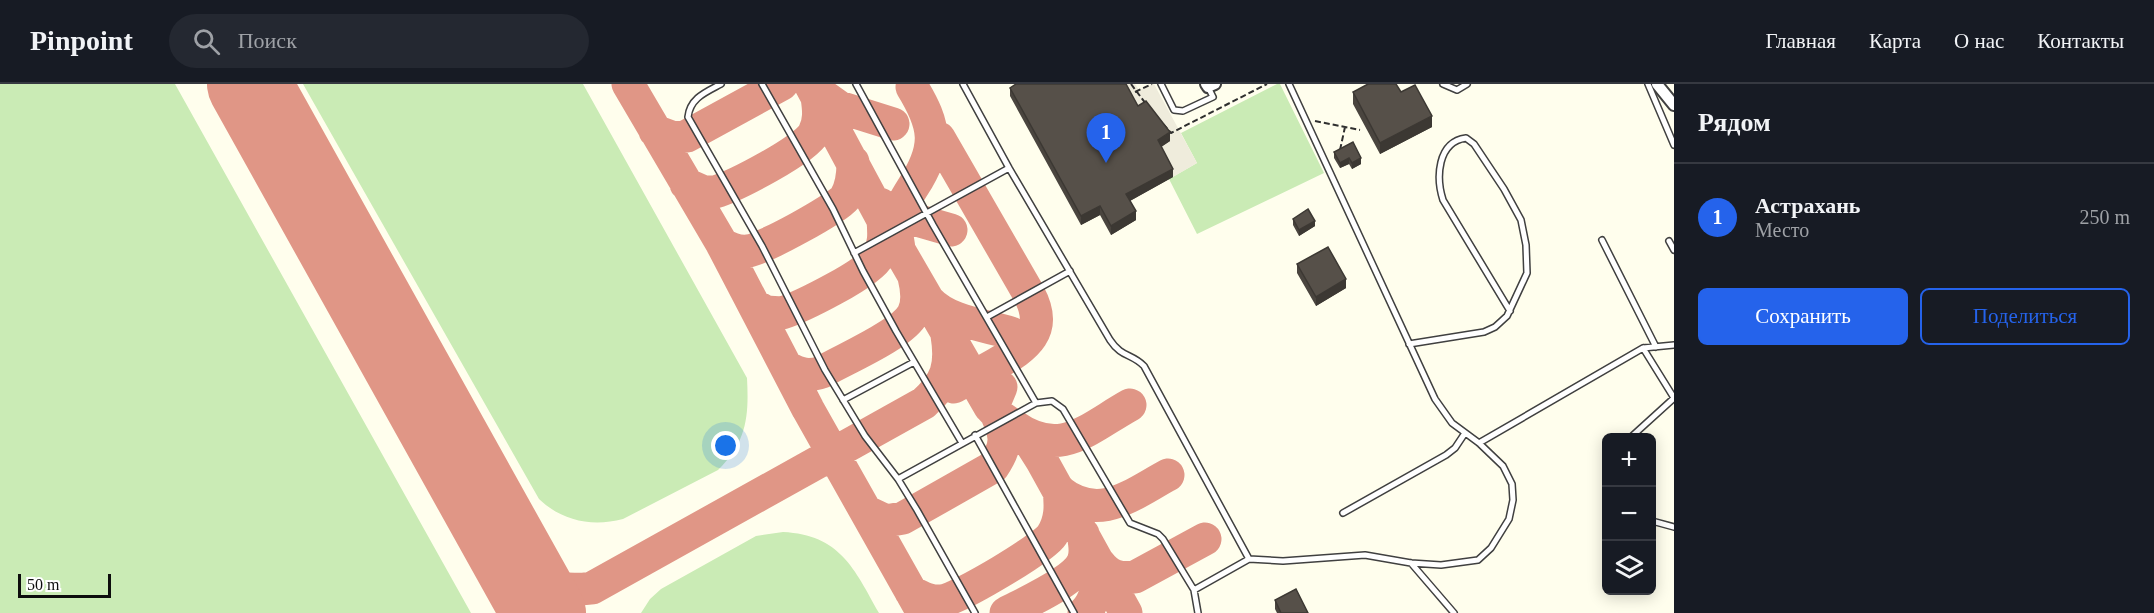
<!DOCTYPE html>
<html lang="ru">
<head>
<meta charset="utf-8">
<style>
	:root { --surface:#171b24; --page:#242831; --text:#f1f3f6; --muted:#9ea1a6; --line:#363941; --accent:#2563eb }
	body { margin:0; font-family:Georgia,serif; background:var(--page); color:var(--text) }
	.controls { position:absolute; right:18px; bottom:18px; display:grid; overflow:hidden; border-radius:9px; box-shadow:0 3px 15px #0003 }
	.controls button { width:54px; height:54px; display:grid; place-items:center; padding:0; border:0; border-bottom:2px solid var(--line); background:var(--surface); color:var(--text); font:30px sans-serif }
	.scale { position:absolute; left:18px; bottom:15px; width:93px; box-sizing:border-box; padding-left:6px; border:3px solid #0d0d0d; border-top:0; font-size:16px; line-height:21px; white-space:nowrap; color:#0d0d0d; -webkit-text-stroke:4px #fff; paint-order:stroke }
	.you { position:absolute; left:726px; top:362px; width:21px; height:21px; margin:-15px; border:4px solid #fff; border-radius:50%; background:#1a73e8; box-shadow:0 0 0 9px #1a73e833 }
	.badge { display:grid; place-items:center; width:39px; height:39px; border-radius:50%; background:var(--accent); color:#fff; font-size:20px; font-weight:700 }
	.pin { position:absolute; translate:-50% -50px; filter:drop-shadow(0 2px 3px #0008) }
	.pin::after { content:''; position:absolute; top:32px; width:21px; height:18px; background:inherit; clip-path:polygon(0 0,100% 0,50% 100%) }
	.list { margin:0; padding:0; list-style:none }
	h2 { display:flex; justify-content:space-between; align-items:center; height:78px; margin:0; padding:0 24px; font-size:26px }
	h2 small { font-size:20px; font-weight:400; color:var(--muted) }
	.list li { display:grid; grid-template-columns:39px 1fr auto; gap:18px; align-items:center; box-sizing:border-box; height:108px; padding:0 24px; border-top:2px solid var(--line) }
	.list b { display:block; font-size:22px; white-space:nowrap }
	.list p { margin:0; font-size:20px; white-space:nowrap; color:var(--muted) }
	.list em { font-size:20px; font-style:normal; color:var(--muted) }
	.actions { display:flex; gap:12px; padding:18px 24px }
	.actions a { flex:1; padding:14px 0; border:2px solid var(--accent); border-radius:9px; text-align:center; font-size:21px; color:var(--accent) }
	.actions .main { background:var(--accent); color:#fff }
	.icon { flex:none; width:33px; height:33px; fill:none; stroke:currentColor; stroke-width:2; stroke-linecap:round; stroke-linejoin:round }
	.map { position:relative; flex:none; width:1674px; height:529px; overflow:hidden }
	header { display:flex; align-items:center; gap:36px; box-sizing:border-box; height:84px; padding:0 30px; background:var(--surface); border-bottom:2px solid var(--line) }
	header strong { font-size:28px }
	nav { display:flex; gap:33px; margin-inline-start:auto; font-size:21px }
	.search { width:420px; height:54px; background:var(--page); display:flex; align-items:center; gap:15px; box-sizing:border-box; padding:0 21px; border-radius:33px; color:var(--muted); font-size:22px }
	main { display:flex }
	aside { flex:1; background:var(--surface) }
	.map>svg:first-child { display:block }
	.green { fill:#caebb5 }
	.plaza { fill:#efecdc }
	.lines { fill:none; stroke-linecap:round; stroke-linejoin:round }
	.taxiway { stroke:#e09686; stroke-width:33 }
	.runway { stroke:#e09686; stroke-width:84 }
	.lane-casing { stroke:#404040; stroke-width:8 }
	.street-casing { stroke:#404040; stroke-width:14 }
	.path { stroke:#2f2f2f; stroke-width:2; stroke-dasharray:6 3; stroke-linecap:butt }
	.lane { stroke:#fff; stroke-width:5 }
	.street { stroke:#fff; stroke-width:10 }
	.wall { fill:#4a453f }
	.shaded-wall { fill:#3c3833 }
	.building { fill:#565049; stroke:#3c3833; stroke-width:1.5 }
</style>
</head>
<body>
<header>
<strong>Pinpoint</strong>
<div class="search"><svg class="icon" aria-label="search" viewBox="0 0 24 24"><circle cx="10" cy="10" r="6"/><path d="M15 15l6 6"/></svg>Поиск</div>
<nav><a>Главная</a><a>Карта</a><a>О нас</a><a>Контакты</a></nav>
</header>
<main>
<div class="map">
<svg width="1674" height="529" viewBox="0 0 1674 529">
	<rect width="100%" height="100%" fill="#fffeed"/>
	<path class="green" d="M0,0H175L471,529H0Z
		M303,0H583L747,294C749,332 747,358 718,386L623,435C592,443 562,437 539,415Z
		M1277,0H1280L1324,89L1197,150L1169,95L1197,79L1181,49Z
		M783,448C840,451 854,484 879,529H641L650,515L661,505L756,452Z"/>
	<path class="plaza" d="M1121,0H1135L1139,6L1154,0L1197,79L1173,93L1158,65L1170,57L1138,31Z"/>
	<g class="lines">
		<path class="taxiway" d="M250,0L253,8
			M628,0L722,160L808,325L923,529
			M810,0L899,166L990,323
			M814,5L839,23L893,40
			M655,47L674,54L687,52L782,0
			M932,52L939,54L1029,210C1049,247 1026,263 996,280C982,288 968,295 954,303
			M686,100L704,108H715C735,102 805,66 814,49C820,37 819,26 817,13
			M880,120L899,131L951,146
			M722,160C730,165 739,168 748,167C763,165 836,125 845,114C852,103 853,90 853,78
			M899,165C898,157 896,149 896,141C898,127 906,114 913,103C939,63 936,42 912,3
			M928,216C948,238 984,241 1011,249
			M754,221L766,228L782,229C801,223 870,189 878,173C885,161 884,148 883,136
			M788,284C800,290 808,293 822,288C844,275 902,251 913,230C919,218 917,205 914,193
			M992,325C998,332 1007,337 1014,342C1061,375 1087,345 1130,321
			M1025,350L1042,377L1126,529
			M1059,407C1099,439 1131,411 1168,391
			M867,428L886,437L903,434L993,383C1011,357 1004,348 993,322L1001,303
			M508,465C533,497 550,510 592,504L924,319C947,298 952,282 947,251
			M1099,479C1109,492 1119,495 1135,493L1205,455
			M911,508C921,513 930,518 942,517C958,515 1044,464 1052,451C1061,437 1061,422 1059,406
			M1006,529C1025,519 1075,497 1083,478C1087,469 1085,460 1083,450
			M1084,529C1098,515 1098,498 1099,479"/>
		<path class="runway" d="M249,0L544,529"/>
		<defs>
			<path id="lane" d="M721,0C706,8 690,14 688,33L762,162L825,286L865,352L898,395L917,426L975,529
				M762,0L833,125L863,187L896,247L962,359
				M856,0L933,141L1036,319
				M963,0L1009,84L1110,256C1122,274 1131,269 1144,282L1249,475
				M1161,0L1174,26L1183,27L1213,13L1208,3
				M1443,0L1457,6L1467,0
				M1648,0L1674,61
				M1602,156L1656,263
				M1669,157L1674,166
				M854,169L1009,84
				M987,233L1070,187
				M1409,260L1484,248L1495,243L1507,232L1527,189L1526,161L1521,136L1504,105L1474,60L1466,54C1437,58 1436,94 1443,116L1510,227
				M843,316L914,278
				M975,351L1074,529
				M1630,354L1674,314L1643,264
				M1479,359L1643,264L1674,261
				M898,395L1036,319L1052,317L1063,325L1130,439L1158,450L1163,455L1194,506
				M1343,429L1446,371L1455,364L1465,349
				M1652,437L1674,443
				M1411,479L1454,529
				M1198,529L1194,506L1249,475L1283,477L1365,471L1411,479L1441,481L1478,476L1491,464L1509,435L1513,416L1512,400L1503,382L1479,359L1452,339L1435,315L1289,0"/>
			<path id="street" d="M1206,0L1208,3L1215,0
				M1657,0L1674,21"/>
		</defs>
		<use href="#lane" class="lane-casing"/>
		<use href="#street" class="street-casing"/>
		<path class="path" d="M1131,0L1146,20
			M1135,8L1152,0
			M1315,37L1360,46
			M1163,40L1171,49L1267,0
			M1340,66L1345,43"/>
		<use href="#lane" class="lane"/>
		<use href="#street" class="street"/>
	</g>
	<path class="wall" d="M1010,4L1138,22L1170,57L1161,63L1173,93L1130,117L1136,136L1111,151L1100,131L1081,141L1010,12Z
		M1353,8H1401L1432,43L1380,70L1353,20Z
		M1334,68L1361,80L1352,85L1349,80L1340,84L1334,74Z
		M1293,135L1315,142L1299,152L1293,141Z
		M1297,180L1346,204L1316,222L1297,189Z
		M1275,516L1308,529H1277L1275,525Z"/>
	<path class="shaded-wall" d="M1432,32V43L1380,70V59Z
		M1170,48V57L1158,65V56Z
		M1349,74V80L1340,84V79Z
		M1361,74V80L1352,85V79Z
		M1173,85V93L1126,119V110Z
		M1100,122V131L1081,141V132Z
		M1136,127V136L1111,151V142Z
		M1315,137V142L1299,152V146Z
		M1346,195V204L1316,222V213Z"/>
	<path class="building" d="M1016,0H1126L1138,22L1146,17L1170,48L1158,56L1173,85L1126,110L1136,127L1111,142L1100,122L1081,132L1010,4Z
		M1368,0H1396L1401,8L1415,1L1432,32L1380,59L1353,8Z
		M1353,58L1361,74L1352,79L1349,74L1340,79L1334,68Z
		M1308,125L1315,137L1299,146L1293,135Z
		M1328,163L1346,195L1316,213L1297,180Z
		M1296,505L1308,529H1281L1275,516Z"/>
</svg>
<div class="controls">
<button>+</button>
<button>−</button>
<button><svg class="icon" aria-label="layers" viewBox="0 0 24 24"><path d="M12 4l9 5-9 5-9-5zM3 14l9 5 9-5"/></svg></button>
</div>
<div class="scale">50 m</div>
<div class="you"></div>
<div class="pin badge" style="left:1106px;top:79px">1</div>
</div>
<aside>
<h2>Рядом<small></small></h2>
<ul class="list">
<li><span class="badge">1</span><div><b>Астрахань</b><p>Место</p></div><em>250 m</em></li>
</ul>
<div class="actions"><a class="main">Сохранить</a><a>Поделиться</a></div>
</aside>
</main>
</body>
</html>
